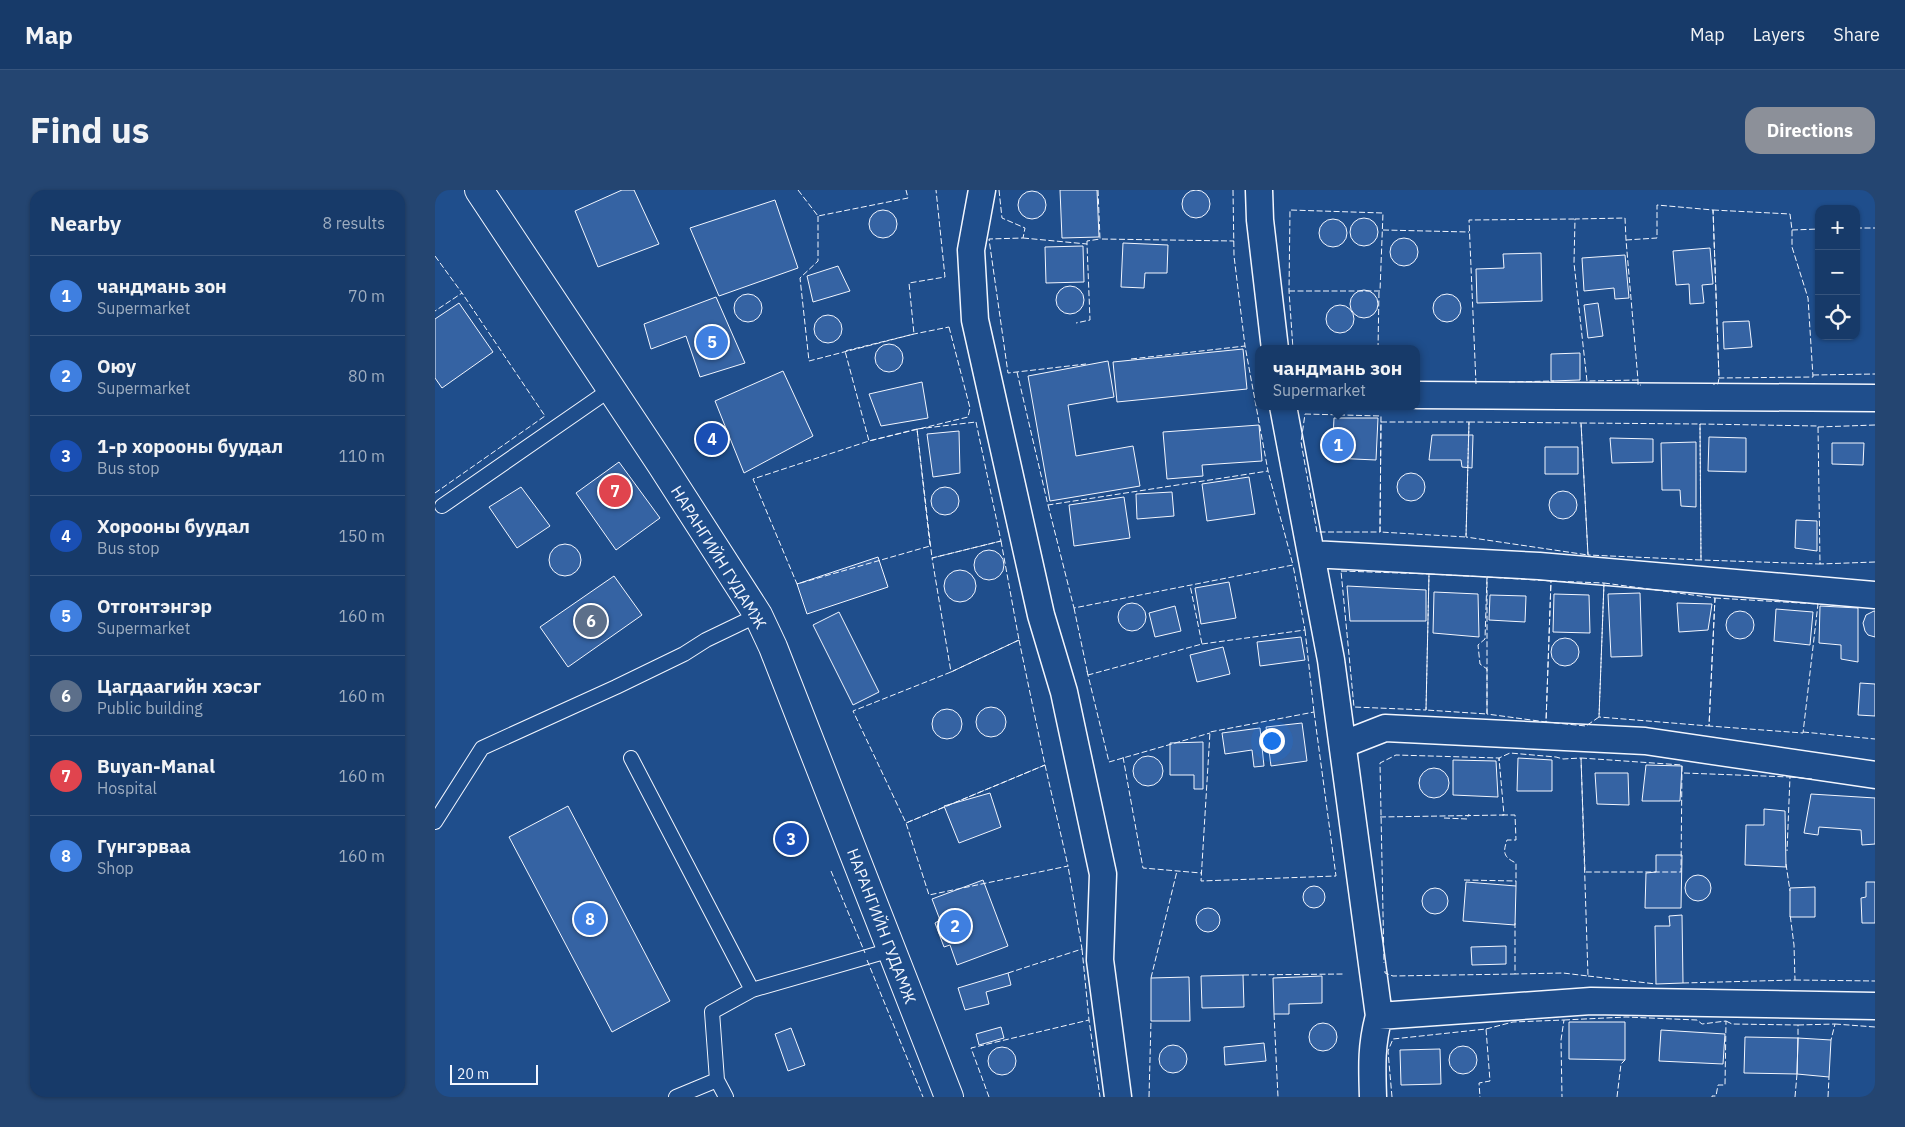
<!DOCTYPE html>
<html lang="en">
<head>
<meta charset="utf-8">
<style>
	:root { --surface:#173a69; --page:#244571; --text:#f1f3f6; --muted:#9eadc0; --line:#36547d; --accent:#8c9099 }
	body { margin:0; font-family:"IBM Plex Sans",sans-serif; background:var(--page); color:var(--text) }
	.controls { position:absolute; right:15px; top:15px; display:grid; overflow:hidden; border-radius:10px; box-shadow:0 1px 4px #0004 }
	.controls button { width:45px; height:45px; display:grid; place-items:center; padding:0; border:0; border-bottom:1px solid var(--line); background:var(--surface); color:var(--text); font:25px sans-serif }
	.scale { position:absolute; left:15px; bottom:12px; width:88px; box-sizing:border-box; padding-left:5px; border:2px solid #f2f6ff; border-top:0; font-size:14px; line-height:18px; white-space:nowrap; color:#f2f6ff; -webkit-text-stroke:4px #1f4e8c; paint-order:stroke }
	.you { position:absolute; left:836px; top:550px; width:18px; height:18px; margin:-12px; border:4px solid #fff; border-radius:50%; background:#1a73e8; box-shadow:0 0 0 8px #1a73e833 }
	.badge { display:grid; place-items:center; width:32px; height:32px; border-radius:50%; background:var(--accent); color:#fff; font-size:16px; font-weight:700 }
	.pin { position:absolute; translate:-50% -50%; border:2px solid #fff; box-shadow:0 1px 5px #0006 }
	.popup { position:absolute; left:820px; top:155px; width:165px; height:65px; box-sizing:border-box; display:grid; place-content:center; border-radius:10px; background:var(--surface); filter:drop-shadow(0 1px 4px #0005); font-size:16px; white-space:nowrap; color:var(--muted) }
	.popup b { font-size:19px; color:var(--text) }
	.popup::after { content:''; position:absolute; left:50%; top:100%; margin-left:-10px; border:10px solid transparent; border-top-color:var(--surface) }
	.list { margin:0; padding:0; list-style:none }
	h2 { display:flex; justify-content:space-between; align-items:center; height:65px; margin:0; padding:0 20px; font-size:21px }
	h2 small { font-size:16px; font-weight:400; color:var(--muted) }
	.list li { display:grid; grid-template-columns:32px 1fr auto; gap:15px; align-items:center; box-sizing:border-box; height:80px; padding:0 20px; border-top:1px solid var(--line) }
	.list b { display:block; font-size:19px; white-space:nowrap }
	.list p { margin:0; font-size:16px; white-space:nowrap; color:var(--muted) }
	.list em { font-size:16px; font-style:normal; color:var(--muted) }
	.icon { flex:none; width:28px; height:28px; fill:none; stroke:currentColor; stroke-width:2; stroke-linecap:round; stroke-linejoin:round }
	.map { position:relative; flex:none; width:1440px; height:907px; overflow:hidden; border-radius:15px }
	header { display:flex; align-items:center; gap:30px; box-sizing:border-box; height:70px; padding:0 25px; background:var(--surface); border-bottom:1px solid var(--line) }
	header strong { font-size:24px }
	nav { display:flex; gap:28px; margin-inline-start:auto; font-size:18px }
	.intro { display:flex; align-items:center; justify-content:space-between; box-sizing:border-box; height:120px; padding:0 30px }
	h1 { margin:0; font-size:35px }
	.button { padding:12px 22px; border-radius:15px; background:var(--accent); color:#fff; font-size:18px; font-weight:700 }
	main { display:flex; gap:30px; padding:0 30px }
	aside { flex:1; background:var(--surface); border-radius:15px; box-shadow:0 1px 4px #0004 }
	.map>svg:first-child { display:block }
	.building { fill:#3563a3; stroke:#f2f6ff }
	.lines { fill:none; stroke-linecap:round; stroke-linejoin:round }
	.service-casing { stroke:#f2f6ff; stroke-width:16 }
	.minor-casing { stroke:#f2f6ff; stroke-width:29 }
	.secondary-casing { stroke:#f2f6ff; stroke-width:30 }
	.service { stroke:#1f4e8c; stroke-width:14 }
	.minor { stroke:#1f4e8c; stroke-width:26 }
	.secondary { stroke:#1f4e8c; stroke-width:28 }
	.fence { stroke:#f2f6ff; stroke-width:1; stroke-dasharray:6 2.5; stroke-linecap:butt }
	.labels { text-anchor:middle; stroke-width:4; stroke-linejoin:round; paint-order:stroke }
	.street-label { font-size:16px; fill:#f2f6ff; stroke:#1f4e8c }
</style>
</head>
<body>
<header>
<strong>Map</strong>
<nav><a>Map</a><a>Layers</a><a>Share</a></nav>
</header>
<div class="intro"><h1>Find us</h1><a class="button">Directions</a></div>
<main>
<aside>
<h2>Nearby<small>8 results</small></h2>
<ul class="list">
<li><span class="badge" style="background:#3f7fe0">1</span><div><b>чандмань зон</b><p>Supermarket</p></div><em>70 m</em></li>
<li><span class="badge" style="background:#3f7fe0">2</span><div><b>Оюу</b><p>Supermarket</p></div><em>80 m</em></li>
<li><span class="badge" style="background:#1a4fb4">3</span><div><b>1-р хорооны буудал</b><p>Bus stop</p></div><em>110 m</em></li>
<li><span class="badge" style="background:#1a4fb4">4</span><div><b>Хорооны буудал</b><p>Bus stop</p></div><em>150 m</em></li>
<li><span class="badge" style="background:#3f7fe0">5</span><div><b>Отгонтэнгэр</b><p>Supermarket</p></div><em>160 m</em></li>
<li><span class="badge" style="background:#5c6f8a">6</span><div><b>Цагдаагийн хэсэг</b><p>Public building</p></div><em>160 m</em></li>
<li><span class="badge" style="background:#e0444e">7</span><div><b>Buyan-Manal</b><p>Hospital</p></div><em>160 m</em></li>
<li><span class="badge" style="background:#3f7fe0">8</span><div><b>Гүнгэрваа</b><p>Shop</p></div><em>160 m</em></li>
</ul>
</aside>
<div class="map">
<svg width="1440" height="907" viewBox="0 0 1440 907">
	<rect width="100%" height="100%" fill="#1f4e8c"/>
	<path class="building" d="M187,0H199L224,54L163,77L140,21Z
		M625,0H662L664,47L627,48Z
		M747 14a14 14 0 1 1 28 0a14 14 0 1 1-28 0Z
		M583 15a14 14 0 1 1 28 0a14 14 0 1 1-28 0Z
		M340,10L363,78L284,106L255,38Z
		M434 34a14 14 0 1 1 28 0a14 14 0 1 1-28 0Z
		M915 42a14 14 0 1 1 28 0a14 14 0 1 1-28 0Z
		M884 43a14 14 0 1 1 28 0a14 14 0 1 1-28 0Z
		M955 62a14 14 0 1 1 28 0a14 14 0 1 1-28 0Z
		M688,53L733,55L732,83H710L709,98L686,97Z
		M648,56L649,92L611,93L610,57Z
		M1275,58L1278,94L1267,95L1269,113L1255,114L1254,94L1241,95L1238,61Z
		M1106,63L1107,111L1042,113L1041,79L1069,78L1068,64Z
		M1190,65L1194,108L1180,109L1179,98L1149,101L1147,68Z
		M403,76L415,101L378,112L372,86Z
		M621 110a14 14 0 1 1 28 0a14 14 0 1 1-28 0Z
		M915 114a14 14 0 1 1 28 0a14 14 0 1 1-28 0Z
		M299 118a14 14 0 1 1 28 0a14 14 0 1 1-28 0Z
		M998 118a14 14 0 1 1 28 0a14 14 0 1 1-28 0Z
		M281,107L310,173L265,187L251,146L216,159L209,134Z
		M24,113L58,162L7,198L0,188V129Z
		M1163,113L1168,146L1153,148L1149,115Z
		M891 129a14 14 0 1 1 28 0a14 14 0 1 1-28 0Z
		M379 139a14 14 0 1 1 28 0a14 14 0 1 1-28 0Z
		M1314,131L1317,157L1289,159L1288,132Z
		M440 168a14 14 0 1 1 28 0a14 14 0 1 1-28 0Z
		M808,159L812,199L682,212L678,172Z
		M1145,163V190L1116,191V164Z
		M673,171L679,207L633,215L641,266L698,256L705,296L615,311L593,186Z
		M348,181L378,246L309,283L280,211Z
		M487,192L493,228L446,236L434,204Z
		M899,228H943L941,270L897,268Z
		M824,235L827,271L767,275L768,286L732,289L728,242Z
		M524,241L525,283L498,287L492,244Z
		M997,245H1038L1037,278L1027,277L1026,270H994Z
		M1274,247L1311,248V282L1273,281Z
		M1175,248L1218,249V272L1177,273Z
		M1261,252V317L1246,316L1245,300H1227L1226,253Z
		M1397,253H1429L1428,275L1397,274Z
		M1110,257H1143V284H1110Z
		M184,272L225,328L181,360L141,303Z
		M962 297a14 14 0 1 1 28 0a14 14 0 1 1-28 0Z
		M814,287L820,324L772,331L767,294Z
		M86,297L115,336L82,358L54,317Z
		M496 311a14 14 0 1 1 28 0a14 14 0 1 1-28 0Z
		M1114 315a14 14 0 1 1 28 0a14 14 0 1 1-28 0Z
		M737,302L739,326L702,329L701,304Z
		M689,307L695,348L639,356L634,315Z
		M1361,330L1382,331V361L1360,358Z
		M114 370a16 16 0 1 1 32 0a16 16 0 1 1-32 0Z
		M539 375a15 15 0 1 1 30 0a15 15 0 1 1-30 0Z
		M443,367L453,397L372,424L362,394Z
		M509 396a16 16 0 1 1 32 0a16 16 0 1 1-32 0Z
		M179,386L207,425L133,477L105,437Z
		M794,392L801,428L766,434L760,398Z
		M912,396L991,400V431H915Z
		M999,402L1043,404L1044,447L998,443Z
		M1205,403L1207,466L1176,467L1173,404Z
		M1119,404L1154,405L1155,443L1118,442Z
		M1055,405L1091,406L1090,432L1054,430Z
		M1242,413L1277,414L1273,440L1244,442Z
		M683 427a14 14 0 1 1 28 0a14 14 0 1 1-28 0Z
		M740,416L746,441L720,447L714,423Z
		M1385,416L1423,418V472L1406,469V455L1384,453Z
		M1341,419L1378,422L1375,455L1339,451Z
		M1439,421H1440V447L1433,445L1430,441L1428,433L1431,425Z
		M1291 435a14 14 0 1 1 28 0a14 14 0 1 1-28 0Z
		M404,422L444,502L418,515L378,435Z
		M866,447L870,470L825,476L822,452Z
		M1116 462a14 14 0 1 1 28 0a14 14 0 1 1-28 0Z
		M788,457L795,484L762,492L755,465Z
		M1425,493L1440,494V526L1423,525Z
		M541 532a15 15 0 1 1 30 0a15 15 0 1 1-30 0Z
		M497 534a15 15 0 1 1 30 0a15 15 0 1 1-30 0Z
		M867,533L872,571L836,576L831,537Z
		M825,538L829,576L819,577L817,560L790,564L787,543Z
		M768,552V599H759V585H735V553Z
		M698 581a15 15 0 1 1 30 0a15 15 0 1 1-30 0Z
		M1083,568L1117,570V601H1082Z
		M1018,570L1061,571L1063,607L1018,605Z
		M1211,575L1247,576L1245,611H1207Z
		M984 593a15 15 0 1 1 30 0a15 15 0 1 1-30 0Z
		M1160,583H1193L1194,615L1162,614Z
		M555,603L566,637L524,653L509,616Z
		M1376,604L1440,608V654L1427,655L1426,640L1384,637L1383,645L1369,643Z
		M133,616L235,811L177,842L74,647Z
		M1329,619L1350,621L1351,677L1310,675L1311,635H1329Z
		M1221,665H1247L1246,718H1210L1211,683L1221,682Z
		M1250 698a13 13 0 1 1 26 0a13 13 0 1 1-26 0Z
		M548,690L573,756L522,775L515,755L509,757L500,733L505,730L497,709Z
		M1031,692L1081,696L1080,735L1028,731Z
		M1431,692H1440V733H1427L1426,708L1431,707Z
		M868 707a11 11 0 1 1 22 0a11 11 0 1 1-22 0Z
		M1380,697V727H1355V698Z
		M987 711a13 13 0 1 1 26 0a13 13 0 1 1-26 0Z
		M761 730a12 12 0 1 1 24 0a12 12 0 1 1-24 0Z
		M1247,725L1248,793L1221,794L1220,736H1235L1234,726Z
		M1071,756V774L1037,775L1036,757Z
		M573,783L576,795L551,802L554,814L530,820L523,798Z
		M808,785L809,817L767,818L766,786Z
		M887,786V813L854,814V824H839L838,788Z
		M754,787L755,831H716V788Z
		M1134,832H1190V870L1134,869Z
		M874 847a14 14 0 1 1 28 0a14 14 0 1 1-28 0Z
		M566,837L569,848L544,855L541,844Z
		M356,838L370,875L353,881L340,844Z
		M1226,840L1290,844L1288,874L1224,871Z
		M1310,847L1363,848L1362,884L1309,883Z
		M1363,848L1396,850L1394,887L1362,884Z
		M829,853L831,871L790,875L789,857Z
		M724 869a14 14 0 1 1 28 0a14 14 0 1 1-28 0Z
		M1014 870a14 14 0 1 1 28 0a14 14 0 1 1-28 0Z
		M553 871a14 14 0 1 1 28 0a14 14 0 1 1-28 0Z
		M1005,859L1006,894L966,895L965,860Z"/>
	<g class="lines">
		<defs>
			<path id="service" d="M7,316L176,199
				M196,568L317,800
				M0,632L47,558L181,497L249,464L271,450L323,425
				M241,907L282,890
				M291,907L282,890L277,822L317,800L456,760"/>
			<path id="minor" d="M547,0L536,60L540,130L606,425L629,502L668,684L665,770L683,907
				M824,0L825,30L840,159
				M982,205L1440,208
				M848,216L896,470L944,826C936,855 937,877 938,907
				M876,364L1104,376L1440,405
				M909,554L950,538L1210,551L1440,585
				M944,826L1156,811L1440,816"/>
			<path id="secondary" d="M44,0L226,274L323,425L338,457L514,907"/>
		</defs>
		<use href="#service" class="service-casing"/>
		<use href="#minor" class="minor-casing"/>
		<use href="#secondary" class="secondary-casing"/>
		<use href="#service" class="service"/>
		<use href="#minor" class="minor"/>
		<use href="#secondary" class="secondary"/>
		<path class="fence" d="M363,0L383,26L473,8L471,0
			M564,0L567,28L590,38L588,48L554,49L573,183L651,174
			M663,0L665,49L799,51
			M798,0L799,66L810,156
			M1278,20L1355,24L1357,40V57L1373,108L1378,187L1284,188Z
			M383,26V71L365,88L374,171L479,144L474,93L510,87L501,0
			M1421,38H1440
			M948,40L1034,42
			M1357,40L1384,39
			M588,48L652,54L655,130L641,133
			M1191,50L1222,48V15L1278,20L1284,188L1283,194H1278
			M652,54V51L665,49
			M0,66L27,103L0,121
			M854,101H945L948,23L855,20L854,101L858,159
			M514,137L535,218L533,227L434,251L410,161L479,144Z
			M943,159L944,101
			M582,182L613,315L833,281L810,156L696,169
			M1378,185L1440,184
			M1203,190L1152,191L1139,73L1140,29L1190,28L1191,50L1203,190V195H1206
			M1074,192L1119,191
			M1041,194L1034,30L1140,29
			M870,224L946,226L945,342H882L866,252Z
			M541,232L566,351L497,368L482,239Z
			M946,232H1034L1031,347L945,342Z
			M1034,232L1146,233L1153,365L1031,347Z
			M1146,233L1265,234L1266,370L1153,365Z
			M1265,234L1383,236L1385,374L1266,370Z
			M1383,237L1440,235
			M482,239L495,356L362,394L318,289L434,251Z
			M0,303L110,226L27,103
			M613,315L639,418L858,375L833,281
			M566,351L584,450L516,482L497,368Z
			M1385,372V374L1440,372
			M906,381L994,384L991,520L919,517Z
			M994,384L1052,387L1050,449L1043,455L1045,474L1052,479V524L991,520Z
			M1052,387L1116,391L1111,532L1052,524Z
			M1116,391L1169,393L1164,527L1151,536L1111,532Z
			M1169,393L1280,408L1274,536L1164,527Z
			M1280,408L1383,414L1368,543L1274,536Z
			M639,418L653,485L767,454L755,395
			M870,440L879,522
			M584,450L610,575L471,633L418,521L516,482Z
			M767,454L870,440L858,375
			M652,481L674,572L775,543
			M879,522L901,686L766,691L775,542Z
			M1368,542L1440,549
			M688,567L708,678L766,683
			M1146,568L1247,575L1246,682H1150Z
			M1064,571V568L1075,563L1121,567L1128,569L1146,568L1153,786L1128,783L1080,784
			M610,575L633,676L494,705L471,633Z
			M1249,583L1355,587L1352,661
			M1355,587L1377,589
			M1067,625H1080L1081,650H1072C1068,662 1068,667 1081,673V691
			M945,627L1069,625L1064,568L961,565L945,573L949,773
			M1009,628L1032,629L1034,624
			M1351,674L1355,701
			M396,681L430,763
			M1029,690L1081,691V698
			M647,759L654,830L665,907
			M432,770L488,907
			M950,781V783L958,786L1080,784V733
			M573,783L647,759L633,676
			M808,785L910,784
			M1153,786L1221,794
			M716,788L742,681
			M1360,790L1440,791
			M1248,793L1360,790L1359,755L1355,724
			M839,824L843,907
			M1129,830L1191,827L1262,830L1267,834L1291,831L1290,895H1283L1281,906H1277V907
			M1291,831L1297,834L1363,835V848
			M1400,834L1440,837
			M1363,835L1400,834L1396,850
			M1051,839L1078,832L1129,830L1126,850L1127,907
			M554,907L536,858L654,830
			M714,907L716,831
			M957,907L953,861L958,849L1051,839L1055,891L1044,893L1045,907
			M1182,907L1186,874L1190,870
			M1360,907L1362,884
			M1393,907L1394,887"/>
	</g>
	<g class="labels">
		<g class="street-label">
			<text transform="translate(284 367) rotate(58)" y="6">НАРАНГИЙН ГУДАМЖ</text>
			<text transform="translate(447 736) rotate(69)" y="6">НАРАНГИЙН ГУДАМЖ</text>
		</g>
	</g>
</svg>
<div class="controls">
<button>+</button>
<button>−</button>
<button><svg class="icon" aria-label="locate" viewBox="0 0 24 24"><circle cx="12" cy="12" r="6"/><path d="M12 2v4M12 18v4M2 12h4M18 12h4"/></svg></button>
</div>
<div class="scale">20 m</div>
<div class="you"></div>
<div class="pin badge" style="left:903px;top:255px;background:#3f7fe0">1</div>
<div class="popup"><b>чандмань зон</b>Supermarket</div>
<div class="pin badge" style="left:520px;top:736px;background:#3f7fe0">2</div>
<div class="pin badge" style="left:356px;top:649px;background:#1a4fb4">3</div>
<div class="pin badge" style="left:277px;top:249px;background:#1a4fb4">4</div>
<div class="pin badge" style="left:277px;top:152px;background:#3f7fe0">5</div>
<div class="pin badge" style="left:156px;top:431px;background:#5c6f8a">6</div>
<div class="pin badge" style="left:180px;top:301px;background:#e0444e">7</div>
<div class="pin badge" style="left:155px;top:729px;background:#3f7fe0">8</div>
</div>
</main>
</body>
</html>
